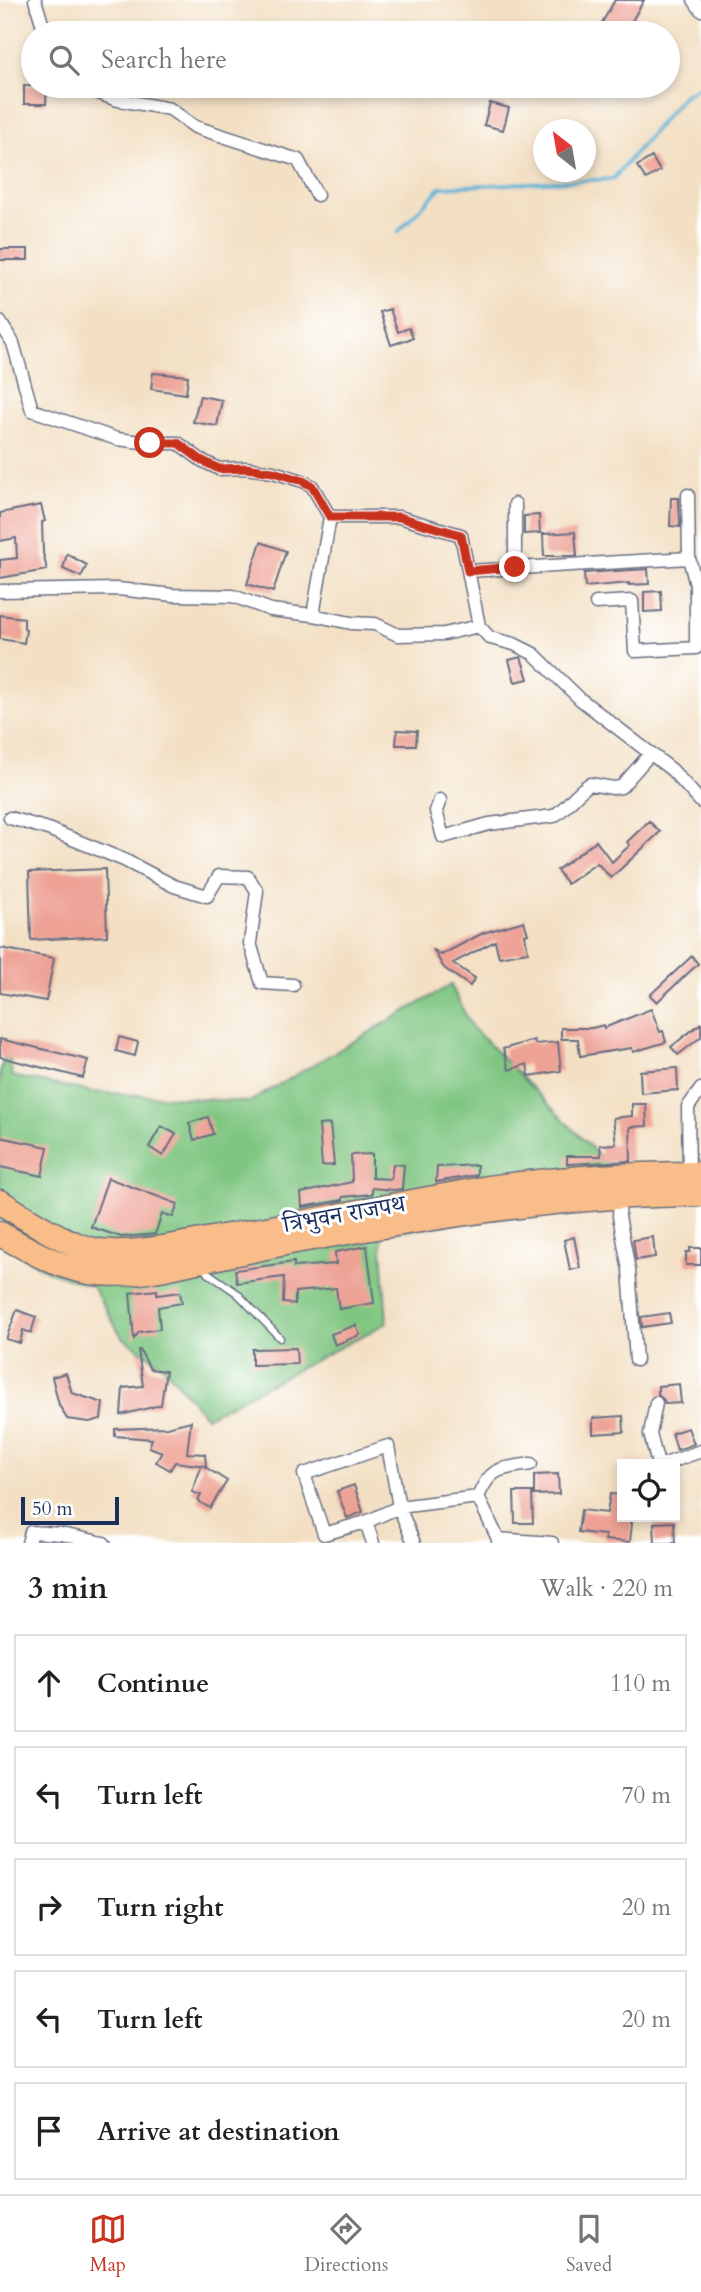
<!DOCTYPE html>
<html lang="en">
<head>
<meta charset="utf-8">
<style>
	:root { --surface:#fff; --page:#f6f6f6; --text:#202124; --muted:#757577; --line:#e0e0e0; --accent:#c8321e }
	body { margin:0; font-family:Cardo,"Noto Serif Devanagari",serif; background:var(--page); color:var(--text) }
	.controls { position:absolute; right:21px; bottom:21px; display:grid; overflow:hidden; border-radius:0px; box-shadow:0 4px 10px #0003 }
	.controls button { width:63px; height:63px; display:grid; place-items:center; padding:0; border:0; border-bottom:2px solid var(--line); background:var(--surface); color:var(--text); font:35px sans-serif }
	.compass { position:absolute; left:533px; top:119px; width:63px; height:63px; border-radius:50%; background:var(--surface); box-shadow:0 4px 10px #0003; rotate:329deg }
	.scale { position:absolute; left:21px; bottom:18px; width:98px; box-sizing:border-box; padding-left:7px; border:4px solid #1b2f5e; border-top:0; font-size:19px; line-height:24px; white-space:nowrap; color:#1b2f5e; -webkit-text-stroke:5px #fff; paint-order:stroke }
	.stop { position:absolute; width:21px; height:21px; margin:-16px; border:5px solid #c8321e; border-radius:50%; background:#fff }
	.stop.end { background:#c8321e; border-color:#fff; box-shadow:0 2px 7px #0008 }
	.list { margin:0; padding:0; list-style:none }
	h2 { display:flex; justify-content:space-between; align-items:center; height:91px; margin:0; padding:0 28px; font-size:30px }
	h2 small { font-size:23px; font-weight:400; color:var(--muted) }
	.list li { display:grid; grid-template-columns:46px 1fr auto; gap:21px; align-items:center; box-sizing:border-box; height:98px; margin:0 14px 14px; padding:0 14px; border:2px solid var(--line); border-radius:0px }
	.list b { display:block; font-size:26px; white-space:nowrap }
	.list em { font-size:23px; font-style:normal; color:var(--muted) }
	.icon { flex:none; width:38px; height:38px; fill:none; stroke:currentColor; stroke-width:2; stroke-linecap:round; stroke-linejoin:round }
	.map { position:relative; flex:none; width:701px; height:1543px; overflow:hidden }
	.search { position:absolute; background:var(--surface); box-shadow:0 4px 10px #0003; left:21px; right:21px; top:21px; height:77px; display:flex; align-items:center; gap:18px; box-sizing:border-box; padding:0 24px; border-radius:38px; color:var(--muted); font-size:26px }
	.sheet { height:651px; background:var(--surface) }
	nav { display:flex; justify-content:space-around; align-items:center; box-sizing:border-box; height:98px; border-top:2px solid var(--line); background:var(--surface); font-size:19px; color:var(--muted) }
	nav a { display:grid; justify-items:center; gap:4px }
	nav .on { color:var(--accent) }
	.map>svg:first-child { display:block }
	.green { fill:#7fc681; stroke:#4d7a70; stroke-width:2 }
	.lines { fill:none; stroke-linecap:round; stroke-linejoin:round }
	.stream { stroke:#5cb4d9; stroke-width:3.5 }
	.building { fill:#eea295 }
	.lane-casing { stroke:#676d82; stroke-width:9 }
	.street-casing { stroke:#676d82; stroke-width:15 }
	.highway-casing { stroke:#676d82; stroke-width:27 }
	.lane { stroke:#fff; stroke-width:6 }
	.street { stroke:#fff; stroke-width:12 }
	.highway { stroke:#f8bd88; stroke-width:24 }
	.route { stroke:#c8321e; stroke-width:9 }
	.labels { text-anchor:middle; stroke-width:6; stroke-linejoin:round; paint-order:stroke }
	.street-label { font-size:24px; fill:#1b2f5e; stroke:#fff }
</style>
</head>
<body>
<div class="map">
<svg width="701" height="1543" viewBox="0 0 701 1543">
	<rect width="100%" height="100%" fill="#fff"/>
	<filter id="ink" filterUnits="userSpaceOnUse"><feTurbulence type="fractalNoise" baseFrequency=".0143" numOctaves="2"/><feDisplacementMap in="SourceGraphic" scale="14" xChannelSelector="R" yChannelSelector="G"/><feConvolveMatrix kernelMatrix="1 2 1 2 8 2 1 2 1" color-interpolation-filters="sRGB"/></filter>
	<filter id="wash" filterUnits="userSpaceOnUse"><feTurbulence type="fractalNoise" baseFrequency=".00686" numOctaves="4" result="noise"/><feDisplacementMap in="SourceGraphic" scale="28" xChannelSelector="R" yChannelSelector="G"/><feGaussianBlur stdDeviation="1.57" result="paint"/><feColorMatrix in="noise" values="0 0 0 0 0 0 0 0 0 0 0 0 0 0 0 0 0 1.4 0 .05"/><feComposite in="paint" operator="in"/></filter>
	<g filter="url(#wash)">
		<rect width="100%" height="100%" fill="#f3e0c4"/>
		<path class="green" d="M451,985L471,1026L643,1200L381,1233L387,1323L206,1417L162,1365L122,1337L92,1286L47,1271L0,1243V1071L9,1048L12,1076L92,1092L249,1102Z"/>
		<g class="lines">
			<path class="stream" d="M398,232L441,187L613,179L684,95L701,86"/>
		</g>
		<g id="blocks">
			<path class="building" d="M615,0H644L625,33H596Z
				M24,86H47L46,104H24Z
				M490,103L509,108L503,130L484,125Z
				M652,157L660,171L646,179L637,166Z
				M0,249H28V260H0Z
				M390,309L398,332L409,328L413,338L391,345L380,312Z
				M153,373L188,376L186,394L151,389Z
				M200,396L222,400L217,426L193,422Z
				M671,498H679L680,527L670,526Z
				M41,505L45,521L42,522L43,553L47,570L0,578V560L17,558L16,538L0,541V513Z
				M539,515L540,533L524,534V516Z
				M575,532L577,556H544L543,534Z
				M261,542L286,551L273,592L247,584Z
				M67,554L87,565L81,577L63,569Z
				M648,569L649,584L629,585V583L585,587L584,573Z
				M661,591L662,611L644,612V592Z
				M0,615L24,618V629L26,630L24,643L0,639Z
				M521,657L528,679L515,682L509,660Z
				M397,730L417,731L416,745H396Z
				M649,821L660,832L611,878L597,863L567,884L557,870L596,841L612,862L630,845L627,842Z
				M105,869L107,936L31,940L29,872Z
				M524,921L528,934L525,935L528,952L499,957L495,941L453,963L475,978L470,986L444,968L433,949L441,955L483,933Z
				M0,948L54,958L46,1001L0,993Z
				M692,956L698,964L657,1002L650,995Z
				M651,1009L660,1032L663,1031L666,1042L633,1052L632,1048L580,1056L578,1039H561V1028H592L604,1025V1028Z
				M701,1023V1037L678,1055L671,1047Z
				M119,1037L138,1042L135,1056L116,1051Z
				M0,1039L88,1060L83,1078L0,1057Z
				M534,1040L535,1044L558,1042L561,1071L529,1076L527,1064L509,1070L503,1049Z
				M677,1068L678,1090L641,1093L640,1071Z
				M632,1104H646L647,1126L630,1127L631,1161L567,1164V1156H601L600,1145L616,1144L613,1118L632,1116Z
				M208,1117L213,1134L194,1140L189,1123Z
				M330,1124L334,1165L322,1166L319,1125Z
				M161,1126L176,1134L163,1156L149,1147Z
				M0,1137L48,1147L42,1176L0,1167Z
				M372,1154V1178L391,1179L393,1164L404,1165L402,1189L393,1190L372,1188V1194L343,1197V1200L302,1207L301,1193L352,1182L351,1155Z
				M477,1165V1175L436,1182L437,1167Z
				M108,1178L178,1204L173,1217L162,1214L155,1234L145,1235L121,1237L91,1227Z
				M574,1237L580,1268L570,1270L564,1240Z
				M653,1237L655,1257L636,1260L633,1240Z
				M367,1246L374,1303L339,1309L336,1288L295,1292V1304L283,1303L284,1277L237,1283L235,1270L294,1262V1267L336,1264L335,1252Z
				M690,1248H701V1265H686V1252H690Z
				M157,1290V1295L180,1292L182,1303L158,1307L160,1329L139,1332L134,1339L130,1293Z
				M17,1310L36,1317L31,1333L23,1330L20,1343L6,1339Z
				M669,1313L671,1323L642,1327L641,1317Z
				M356,1325L360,1335L335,1345L331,1334Z
				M296,1348L297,1364L252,1365V1349Z
				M138,1350H140L150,1369L166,1371L161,1405L121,1415L123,1388L143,1386Z
				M66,1373L72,1393L103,1403L101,1419L89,1422L67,1419L59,1405L52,1377Z
				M679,1384L681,1403L665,1404L664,1400L658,1395V1386Z
				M623,1416L624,1432L593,1434V1418Z
				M191,1421L187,1453L205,1454L206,1466L175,1462L170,1470L156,1462L162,1452L149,1447L152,1439L115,1436V1429L167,1427Z
				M688,1428L694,1444L677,1450L672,1433Z
				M202,1465L227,1481L210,1508L198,1501L201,1495L192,1492Z
				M558,1474L559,1494L534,1495V1475Z
				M354,1485L363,1512L347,1518L337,1491Z
				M514,1492H532L533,1523H515Z
				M610,1494L622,1495V1517H631L630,1523H632L630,1542L605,1540V1535L578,1532L581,1510L607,1513Z
				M674,1522L675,1543H655L654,1523Z"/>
		</g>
	</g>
	<g filter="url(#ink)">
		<use href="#blocks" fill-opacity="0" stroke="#676d82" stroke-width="2"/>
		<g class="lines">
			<defs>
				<path id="lane" d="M202,1266L208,1273L237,1293L280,1338"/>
				<path id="street" d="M35,0L45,33
					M694,0L701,10
					M80,86L114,99L170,109L195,127L298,160L317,195
					M0,322L13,343L32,410L117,439L150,443H178L201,460L219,469L246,468L273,472L303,481L312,486L330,517H399L461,535L479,626L490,638L514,644L534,654L580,699L672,770L701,802
					M688,495L689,558
					M515,504V567
					M468,571L689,558L696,585H701
					M0,591L118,589L173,595L233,596L271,610L313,615L330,517
					M596,603L632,601L635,651L696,648V585
					M313,615L351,623L375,624L398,635L444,634L479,626
					M440,800L436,811L443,837L489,824L554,816C568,807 575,793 590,784L613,788L621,787L651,753
					M10,818L48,829L124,860L174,886L207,896L219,876L248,877L257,891L250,943L262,983L293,985
					M689,1174L688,1107L701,1089
					M620,1197L619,1216L629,1270L636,1360
					M656,1403L650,1434L658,1464
					M388,1446L399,1507L366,1522L324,1534L304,1474Z
					M665,1464L701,1451
					M478,1497C491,1466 501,1469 531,1464
					M366,1522L373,1543
					M28,1543L31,1532L61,1534L104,1543
					M414,1543L399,1507L478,1497L498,1539
					M498,1543V1539L552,1543"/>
				<path id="highway" d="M0,1202C26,1218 68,1246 98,1251C120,1254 141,1251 163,1248L488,1188C559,1178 629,1174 701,1174
					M0,1234C29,1250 64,1271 98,1273C129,1276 162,1269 192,1262C229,1255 265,1247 301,1240C432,1217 568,1194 701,1194"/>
			</defs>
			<use href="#lane" class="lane-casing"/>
			<use href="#street" class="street-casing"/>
			<use href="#highway" class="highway-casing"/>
			<use href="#lane" class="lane"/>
			<use href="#street" class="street"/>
			<use href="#highway" class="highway"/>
		</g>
	</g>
	<g class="lines" filter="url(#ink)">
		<path class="route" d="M150,443H178L201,460L219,469L246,468L273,472L303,481L312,486L330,517H399L461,535L468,571L515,567"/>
	</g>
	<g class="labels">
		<g class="street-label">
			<text transform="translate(344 1214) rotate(-10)" y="8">त्रिभुवन राजपथ</text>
		</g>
	</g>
</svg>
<div class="controls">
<button><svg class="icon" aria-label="locate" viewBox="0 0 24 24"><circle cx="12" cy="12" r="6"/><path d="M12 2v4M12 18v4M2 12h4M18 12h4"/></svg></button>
</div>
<svg class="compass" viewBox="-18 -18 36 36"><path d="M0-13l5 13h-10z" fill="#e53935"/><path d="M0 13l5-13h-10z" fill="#757577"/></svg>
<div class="scale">50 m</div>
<div class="stop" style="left:150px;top:443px"></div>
<div class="stop end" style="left:515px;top:567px"></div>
<div class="search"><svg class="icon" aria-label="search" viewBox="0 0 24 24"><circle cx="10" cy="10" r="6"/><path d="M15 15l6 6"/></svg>Search here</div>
</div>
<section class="sheet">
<h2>3 min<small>Walk · 220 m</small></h2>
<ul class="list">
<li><svg class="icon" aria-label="ahead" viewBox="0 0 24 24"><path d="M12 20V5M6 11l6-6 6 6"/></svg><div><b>Continue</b></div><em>110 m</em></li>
<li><svg class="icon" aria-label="left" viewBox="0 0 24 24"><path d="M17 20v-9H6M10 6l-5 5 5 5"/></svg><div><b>Turn left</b></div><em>70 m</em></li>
<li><svg class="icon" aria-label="right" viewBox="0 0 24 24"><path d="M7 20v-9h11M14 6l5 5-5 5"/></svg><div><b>Turn right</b></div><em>20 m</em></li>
<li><svg class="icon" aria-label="left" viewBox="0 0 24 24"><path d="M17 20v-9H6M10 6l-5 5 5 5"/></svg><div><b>Turn left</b></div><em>20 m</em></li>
<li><svg class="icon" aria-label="arrive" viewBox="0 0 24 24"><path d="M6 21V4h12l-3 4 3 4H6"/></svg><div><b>Arrive at destination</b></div></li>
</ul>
</section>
<nav>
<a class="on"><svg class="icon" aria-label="map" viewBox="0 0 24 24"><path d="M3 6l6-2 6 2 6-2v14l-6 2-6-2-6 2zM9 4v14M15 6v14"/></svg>Map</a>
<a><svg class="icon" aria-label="directions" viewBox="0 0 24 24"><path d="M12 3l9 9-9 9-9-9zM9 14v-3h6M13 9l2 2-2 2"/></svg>Directions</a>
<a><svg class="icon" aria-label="saved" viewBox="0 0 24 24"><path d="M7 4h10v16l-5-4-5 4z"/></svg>Saved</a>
</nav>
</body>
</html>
